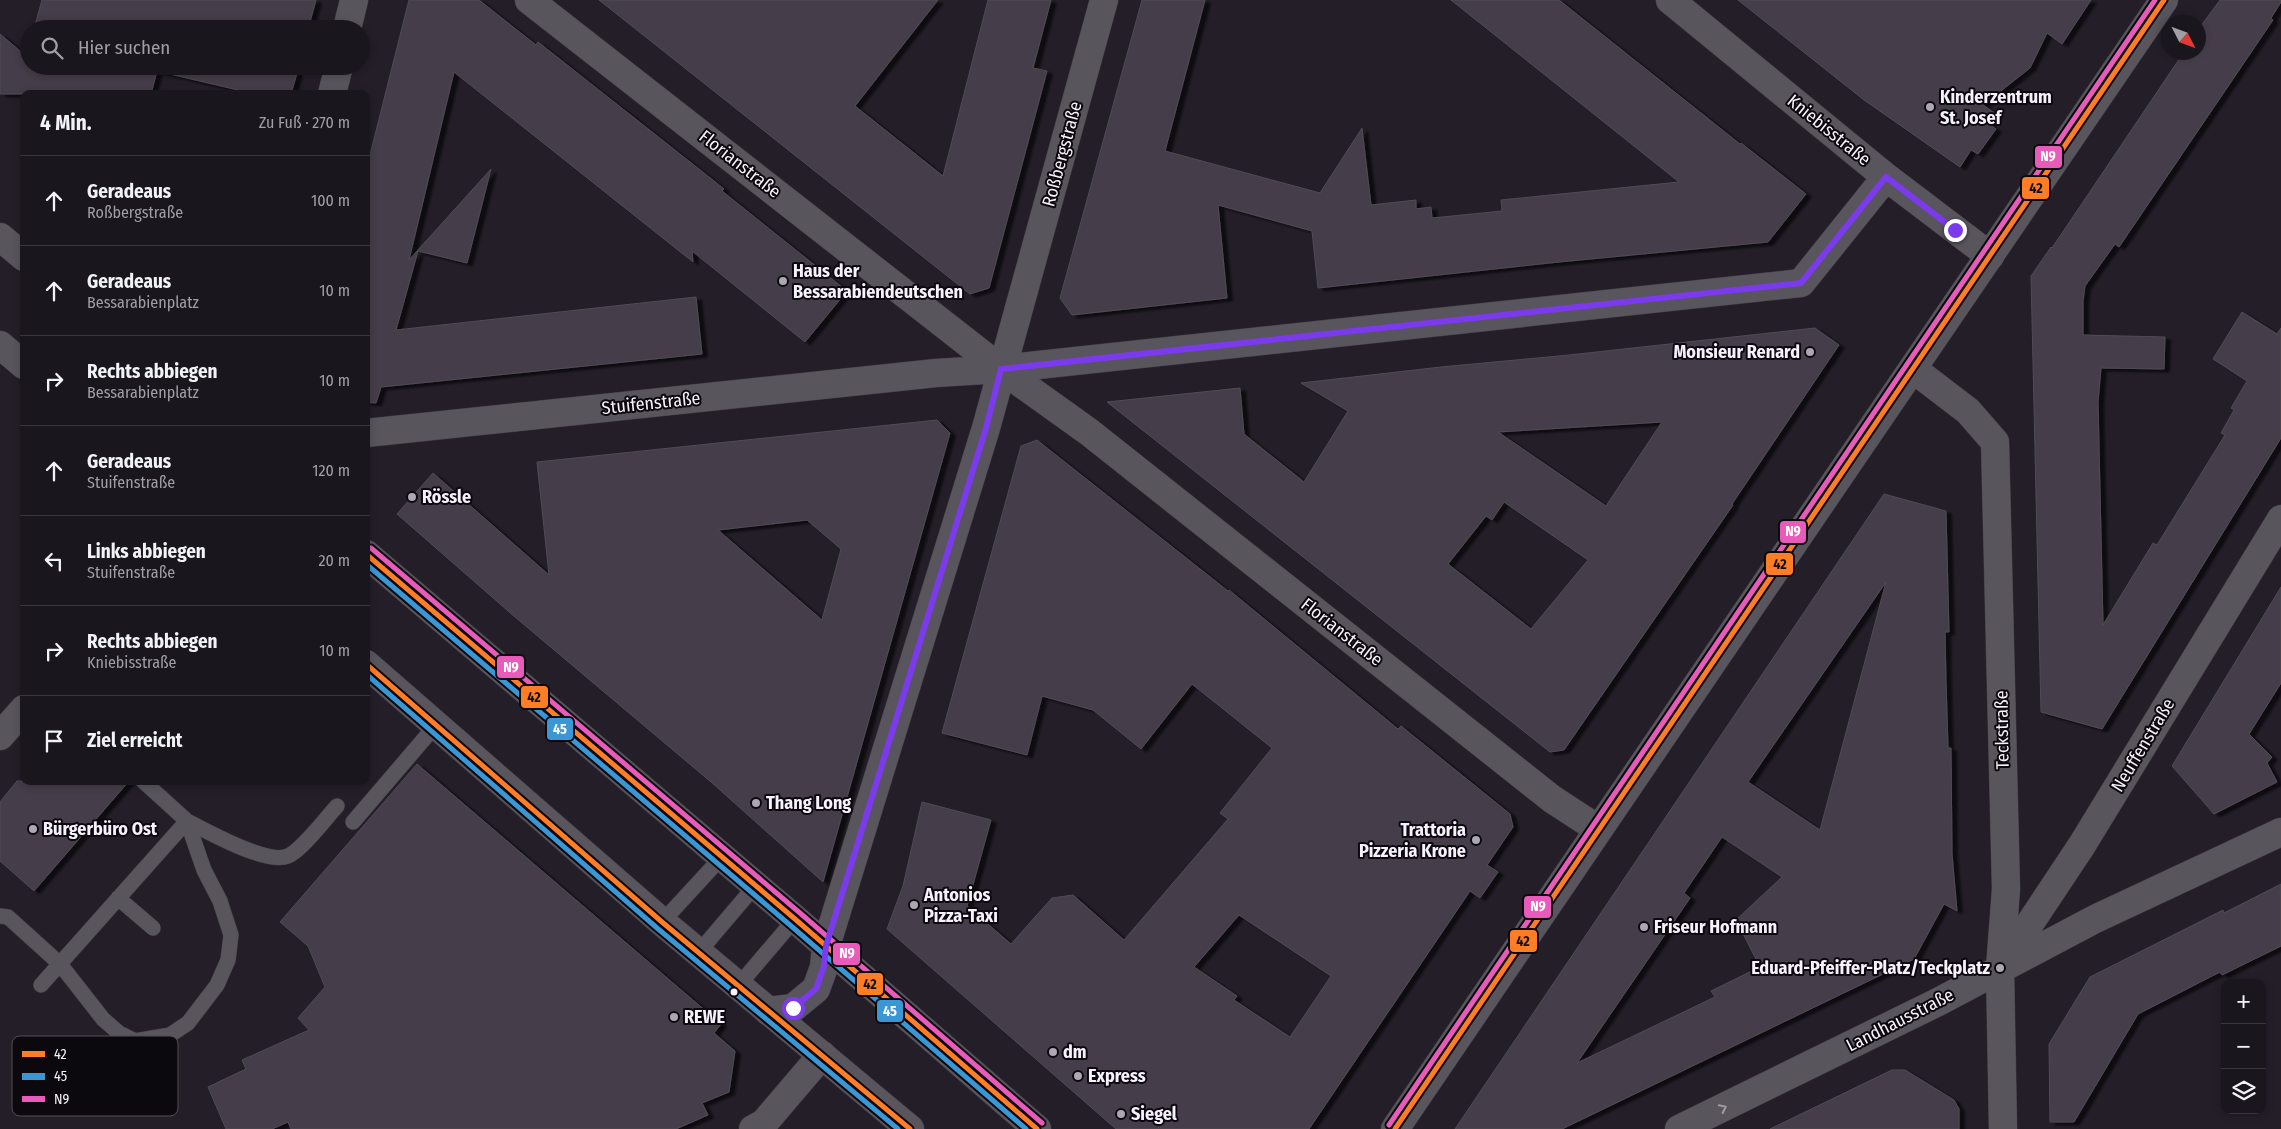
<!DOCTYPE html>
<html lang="de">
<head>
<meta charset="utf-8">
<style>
	:root { --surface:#1a161e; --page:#231f27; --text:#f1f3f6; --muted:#9f9fa4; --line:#38353c }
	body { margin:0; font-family:"Fira Sans Condensed",sans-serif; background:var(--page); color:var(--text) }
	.controls { position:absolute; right:15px; bottom:15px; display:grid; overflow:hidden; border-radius:10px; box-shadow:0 2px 8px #0003 }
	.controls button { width:45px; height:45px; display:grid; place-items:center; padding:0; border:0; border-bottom:1px solid var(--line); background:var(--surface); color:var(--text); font:25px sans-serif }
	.compass { position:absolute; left:2161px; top:15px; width:45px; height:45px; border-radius:50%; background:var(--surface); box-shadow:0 2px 8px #0003; rotate:132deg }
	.stop { position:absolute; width:15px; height:15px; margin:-11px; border:4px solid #7c3aed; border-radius:50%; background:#fff }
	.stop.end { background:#7c3aed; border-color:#fff; box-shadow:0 1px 5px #0008 }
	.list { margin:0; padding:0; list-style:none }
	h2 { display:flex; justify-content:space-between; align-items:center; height:65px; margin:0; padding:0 20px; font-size:21px }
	h2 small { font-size:16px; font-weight:400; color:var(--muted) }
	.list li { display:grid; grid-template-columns:32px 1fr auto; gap:15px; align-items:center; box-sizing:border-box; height:90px; padding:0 20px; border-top:1px solid var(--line) }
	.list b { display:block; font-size:19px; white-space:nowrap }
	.list p { margin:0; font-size:16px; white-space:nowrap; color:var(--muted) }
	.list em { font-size:16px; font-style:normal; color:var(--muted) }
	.icon { flex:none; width:28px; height:28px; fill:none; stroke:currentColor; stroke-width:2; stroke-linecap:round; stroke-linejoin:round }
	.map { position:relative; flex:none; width:2281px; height:1129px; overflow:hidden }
	.search { position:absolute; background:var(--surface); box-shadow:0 2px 8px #0003; left:20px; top:20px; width:350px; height:55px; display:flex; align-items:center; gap:12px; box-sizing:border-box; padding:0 18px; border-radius:28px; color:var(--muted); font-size:19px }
	.panel { position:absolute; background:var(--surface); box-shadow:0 2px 8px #0003; left:20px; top:90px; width:350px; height:695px; border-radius:10px }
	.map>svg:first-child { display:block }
	.building { fill:#443c4a; stroke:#504c55; fill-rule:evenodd; filter:url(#shadow) }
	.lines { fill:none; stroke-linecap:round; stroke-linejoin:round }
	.lane-casing { stroke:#3f3c43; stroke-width:16 }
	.street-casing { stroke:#3f3c43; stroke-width:29 }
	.secondary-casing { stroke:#3f3c43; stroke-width:29 }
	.lane { stroke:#59555d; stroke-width:15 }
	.street { stroke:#59555d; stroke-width:28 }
	.secondary { stroke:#59555d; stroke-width:28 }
	.bus-1-casing { stroke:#0b080e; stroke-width:9 }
	.bus-2-casing { stroke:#0b080e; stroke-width:9 }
	.bus-3-casing { stroke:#0b080e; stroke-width:9 }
	.bus-1 { stroke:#ff7d24; stroke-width:5 }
	.bus-2 { stroke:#3a97d6; stroke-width:5 }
	.bus-3 { stroke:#e85bba; stroke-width:5 }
	.oneway { stroke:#a09ba5 }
	.route { stroke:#7c3aed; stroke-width:6 }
	.poi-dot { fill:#aca7b2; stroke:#0b080e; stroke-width:2 }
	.bus-dot { fill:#f6f1fc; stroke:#0b080e; stroke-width:2 }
	.labels { text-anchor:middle; stroke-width:4; stroke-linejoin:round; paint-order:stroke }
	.poi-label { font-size:18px; font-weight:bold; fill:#f6f1fc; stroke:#0b080e; text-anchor:start }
	.street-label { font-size:18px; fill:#f6f1fc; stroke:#0b080e }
	.key { fill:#0b080e; stroke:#524e55; stroke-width:1 }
	.key-label { font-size:14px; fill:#f6f1fc }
	.line-badge { stroke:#0b080e; stroke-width:2 }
	.badge-label { font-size:14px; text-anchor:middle; font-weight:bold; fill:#fff }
	.pale-badge-label { font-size:14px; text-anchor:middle; font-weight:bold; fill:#111 }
</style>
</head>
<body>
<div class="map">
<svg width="2281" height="1129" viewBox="0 0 2281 1129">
	<defs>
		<filter id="shadow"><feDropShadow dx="5.5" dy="3" stdDeviation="1" flood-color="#0009"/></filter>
	</defs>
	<rect width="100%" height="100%" fill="#231e28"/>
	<path class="building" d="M42,0H316L308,29H34Z
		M409,0H479L536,45L538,42L704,173L724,189L722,191L847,291L805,342L692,251L693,262L454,72L409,260L491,169L467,263L418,251L396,330L696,297L702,354L381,387L376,403L366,402V164L371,151Z
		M599,0H938L855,106L943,176L988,0H1051L1033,68L1047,71L989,288L970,294Z
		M1142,0H1205L1165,151L1320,193L1362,128L1371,205L1416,200V209L1431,207L1432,218L1502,211L1501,200L1679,182L1451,0H1559L1740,144L1741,143L1806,194L1768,242L1559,262L1318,288L1312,231L1218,205L1227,298L1072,315L1060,298Z
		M1738,0H2091L2062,44L2047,33L2030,68L1983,105L1996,114L1989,124L1996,129L1978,154L1971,150L1960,167L1864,100Z
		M2220,0H2281V2L2271,18L2273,20L2119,247L2115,244L2085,286L2083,301V335L2165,337L2164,369L2101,368L2098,402L2103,625L2153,543L2157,545L2225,435L2221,433L2234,410L2231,408L2247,381L2213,359L2242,312L2277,334L2281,328V438L2102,729L2041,712L2031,276L2051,247L2052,248L2184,52H2198V30Z
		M0,34L26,56L29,47V66H299L291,94H255L157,71L151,94H0Z
		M1815,328L1839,345L1732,504L1733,505L1564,750L1550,752L1107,402L1240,388L1244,434L1304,482L1348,411L1301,383L1441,367L1569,355ZM1662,422L1606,506L1498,432ZM1504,502L1588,560L1531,629L1448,564L1486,516L1492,520Z
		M937,420L950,433L823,882L711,782L515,617L397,514L433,473L549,575L537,462ZM807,520L841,549L822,620L718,530Z
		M1037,440L1228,591L1229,590L1398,729L1401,726L1510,814L1513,827L1487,865L1498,872L1480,898L1470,891L1309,1129H1116L887,929L903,886L922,802L991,820L967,906L1011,944L1052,898L1073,895L1124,940L1228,819L1220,813L1272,748L1192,684L1141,749L1093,710L1042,696L1027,755L942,733L1021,446ZM1239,915L1331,976L1290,1037L1234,1000L1237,996L1194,967Z
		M1884,494L1946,511L1949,632H1945L1946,682L1948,748H1951L1952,854L1957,911L1944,904L1914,959L1562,1129H1455ZM1886,582L1820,830L1748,782ZM1722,837L1782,877L1736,920L1760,967L1711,991L1715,997L1577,1063L1690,898L1684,893Z
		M2281,587V683L2249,734L2272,757L2267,763L2277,782L2214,814L2172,766Z
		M417,764L721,1024L714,1033L735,1051L729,1092L702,1103L708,1115L676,1129H291L288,1122L272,1129H226L208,1087L246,1069L242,1060L309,1030L298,1018L325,987L308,946L280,922Z
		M17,781H129L34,891L0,861V802Z
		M2281,884V946L2222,975L2220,972L2138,1014L2074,1122H2050L2049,1044L2090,977L2223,910L2224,913Z
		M1892,1070H1905L1954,1100L1959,1109V1129H1770Z"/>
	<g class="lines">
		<defs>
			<path id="lane" d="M353,822L436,725
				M118,898L153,928
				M0,916L8,917L60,964L103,1019L119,1033L135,1041L170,1035L188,1023L217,985L228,960L231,935L220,901L204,870L187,821L143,781
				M662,922L721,858
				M698,953L755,886
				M41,985L187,821C208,832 267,865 288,856C302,850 326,818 337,806
				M738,986L795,919"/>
			<path id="street" d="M529,0L1001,369L1089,432L1552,799L1598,829
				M1670,0L1886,177L1990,256
				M347,29L354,0
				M332,94L339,66
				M1913,369L1968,411L1995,442L2006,889L2000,968L2003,1129
				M366,433L936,373L1001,369L1801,283L1886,177
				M0,736L24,709
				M2001,967L2082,845L2281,519
				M768,1011L793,1008L816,989L824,967L826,946L986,428L1104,0
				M753,1129L764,1123L822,1055
				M1679,1129L1938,1002L2095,919L2281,832"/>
			<path id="secondary" d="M0,237L24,257
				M0,345L24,365
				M366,554L795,919L1037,1129
				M366,664L662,922L910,1129
				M1395,1129C1650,751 1908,377 2164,0"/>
		</defs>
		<use href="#lane" class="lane-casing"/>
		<use href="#street" class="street-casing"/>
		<use href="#secondary" class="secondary-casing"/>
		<use href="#lane" class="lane"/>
		<use href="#street" class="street"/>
		<use href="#secondary" class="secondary"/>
		<defs>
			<path id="bus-1" d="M366,554L795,919L1037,1129
				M366,664L662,922L910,1129
				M1395,1129L2164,0"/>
			<path id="bus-2" d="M366,564L790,925L1026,1129
				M366,674L657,928L898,1129"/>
			<path id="bus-3" d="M371,548L800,913L1042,1123
				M1389,1125L2155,0"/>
		</defs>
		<use href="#bus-1" class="bus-1-casing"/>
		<use href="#bus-2" class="bus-2-casing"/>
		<use href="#bus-3" class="bus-3-casing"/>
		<use href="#bus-1" class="bus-1"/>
		<use href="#bus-2" class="bus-2"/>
		<use href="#bus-3" class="bus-3"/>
	</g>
	<defs><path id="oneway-chevron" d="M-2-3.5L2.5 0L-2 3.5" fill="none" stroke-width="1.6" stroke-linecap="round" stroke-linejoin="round" transform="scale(1.25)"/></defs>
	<use class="oneway" href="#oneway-chevron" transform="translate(1723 1108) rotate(-26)"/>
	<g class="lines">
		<path class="route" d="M793,1008L816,989L824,966L826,946L986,428L1001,369L1801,283L1886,177L1955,230"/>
	</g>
	<g class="poi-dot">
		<circle cx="1930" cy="107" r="5"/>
		<circle cx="783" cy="281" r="5"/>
		<circle cx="1810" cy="352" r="5"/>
		<circle cx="412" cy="497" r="5"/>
		<circle cx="756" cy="803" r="5"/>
		<circle cx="33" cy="829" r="5"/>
		<circle cx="1476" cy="840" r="5"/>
		<circle cx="914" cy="905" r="5"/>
		<circle cx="1644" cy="927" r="5"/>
		<circle cx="2000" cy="968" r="5"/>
		<circle cx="674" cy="1017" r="5"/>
		<circle cx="1053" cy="1052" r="5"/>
		<circle cx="1078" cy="1076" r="5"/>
		<circle cx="1121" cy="1114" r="5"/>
	</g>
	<circle class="bus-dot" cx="734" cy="992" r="4.5"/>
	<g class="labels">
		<g class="poi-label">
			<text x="1940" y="103">Kinderzentrum<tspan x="1940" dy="21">St. Josef</tspan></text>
			<text x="793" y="277">Haus der<tspan x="793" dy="21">Bessarabiendeutschen</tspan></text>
			<text x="1800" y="358" text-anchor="end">Monsieur Renard</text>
			<text x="422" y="503">Rössle</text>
			<text x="766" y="809">Thang Long</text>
			<text x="43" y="835">Bürgerbüro Ost</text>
			<text x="1466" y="836" text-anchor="end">Trattoria<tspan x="1466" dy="21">Pizzeria Krone</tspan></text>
			<text x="924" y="901">Antonios<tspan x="924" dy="21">Pizza-Taxi</tspan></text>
			<text x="1654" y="933">Friseur Hofmann</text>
			<text x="1990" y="974" text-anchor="end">Eduard-Pfeiffer-Platz/Teckplatz</text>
			<text x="684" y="1023">REWE</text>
			<text x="1063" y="1058">dm</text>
			<text x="1088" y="1082">Express</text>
			<text x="1131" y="1120">Siegel</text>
		</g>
		<g class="street-label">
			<text transform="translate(1829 130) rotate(39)" y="6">Kniebisstraße</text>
			<text transform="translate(1062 154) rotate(-75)" y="6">Roßbergstraße</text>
			<text transform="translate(740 164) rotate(38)" y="6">Florianstraße</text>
			<text transform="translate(651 403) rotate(-6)" y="6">Stuifenstraße</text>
			<text transform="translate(1342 632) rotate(38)" y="6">Florianstraße</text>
			<text transform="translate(2002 730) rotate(-91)" y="6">Teckstraße</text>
			<text transform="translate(2143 745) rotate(-59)" y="6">Neuffenstraße</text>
			<text transform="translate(1900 1020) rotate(-27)" y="6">Landhausstraße</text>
		</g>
	</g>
	<rect x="12" y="1036" width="166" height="80" rx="8" class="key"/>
	<rect x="22" y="1051" width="23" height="6" fill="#ff7d24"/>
	<rect x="22" y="1073" width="23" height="7" fill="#3a97d6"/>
	<rect x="22" y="1096" width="23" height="6" fill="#e85bba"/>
	<g class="key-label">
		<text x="54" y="1059">42</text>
		<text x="54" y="1081">45</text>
		<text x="54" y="1104">N9</text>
	</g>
	<g class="line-badge">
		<rect x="2034" y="145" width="29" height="24" rx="5" fill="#e85bba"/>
		<rect x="2021" y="176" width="29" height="24" rx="5" fill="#ff7d24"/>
		<rect x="1779" y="520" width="28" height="24" rx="5" fill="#e85bba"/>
		<rect x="1765" y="552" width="29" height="24" rx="5" fill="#ff7d24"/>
		<rect x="496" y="655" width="29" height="24" rx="5" fill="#e85bba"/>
		<rect x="520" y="685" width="29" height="24" rx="5" fill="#ff7d24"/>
		<rect x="546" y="717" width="28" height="24" rx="5" fill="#3a97d6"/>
		<rect x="1523" y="895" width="29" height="24" rx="5" fill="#e85bba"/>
		<rect x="1509" y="929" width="29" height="24" rx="5" fill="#ff7d24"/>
		<rect x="832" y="942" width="29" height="24" rx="5" fill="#e85bba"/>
		<rect x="856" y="972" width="28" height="24" rx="5" fill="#ff7d24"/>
		<rect x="876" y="999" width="28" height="24" rx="5" fill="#3a97d6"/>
	</g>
	<g class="badge-label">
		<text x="2048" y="161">N9</text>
		<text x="1793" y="536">N9</text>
		<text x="511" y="672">N9</text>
		<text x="560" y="734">45</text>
		<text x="1538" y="911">N9</text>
		<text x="847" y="958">N9</text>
		<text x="890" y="1016">45</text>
	</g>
	<g class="pale-badge-label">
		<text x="2036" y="193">42</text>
		<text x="1780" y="569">42</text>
		<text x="534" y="702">42</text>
		<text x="1523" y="946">42</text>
		<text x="870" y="989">42</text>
	</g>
</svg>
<div class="controls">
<button>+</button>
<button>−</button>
<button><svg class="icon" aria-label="layers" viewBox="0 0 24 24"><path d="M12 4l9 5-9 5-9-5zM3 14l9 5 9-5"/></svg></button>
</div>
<svg class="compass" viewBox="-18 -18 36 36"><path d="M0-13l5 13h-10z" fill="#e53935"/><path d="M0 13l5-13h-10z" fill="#9f9fa4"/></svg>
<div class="stop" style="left:793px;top:1008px"></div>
<div class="stop end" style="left:1955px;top:230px"></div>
<div class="search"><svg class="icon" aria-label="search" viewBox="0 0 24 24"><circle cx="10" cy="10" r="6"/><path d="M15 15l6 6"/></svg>Hier suchen</div>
<section class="panel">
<h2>4 Min.<small>Zu Fuß · 270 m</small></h2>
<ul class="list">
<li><svg class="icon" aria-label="ahead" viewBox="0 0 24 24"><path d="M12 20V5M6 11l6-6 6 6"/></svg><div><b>Geradeaus</b><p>Roßbergstraße</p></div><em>100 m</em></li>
<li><svg class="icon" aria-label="ahead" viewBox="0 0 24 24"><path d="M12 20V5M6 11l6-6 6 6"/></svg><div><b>Geradeaus</b><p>Bessarabienplatz</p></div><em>10 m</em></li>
<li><svg class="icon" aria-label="right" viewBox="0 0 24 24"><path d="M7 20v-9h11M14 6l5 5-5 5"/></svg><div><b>Rechts abbiegen</b><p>Bessarabienplatz</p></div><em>10 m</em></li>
<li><svg class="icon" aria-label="ahead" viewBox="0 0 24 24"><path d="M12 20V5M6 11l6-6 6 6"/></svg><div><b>Geradeaus</b><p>Stuifenstraße</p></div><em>120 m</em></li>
<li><svg class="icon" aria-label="left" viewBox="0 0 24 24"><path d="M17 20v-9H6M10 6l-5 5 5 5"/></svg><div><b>Links abbiegen</b><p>Stuifenstraße</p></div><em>20 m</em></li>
<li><svg class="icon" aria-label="right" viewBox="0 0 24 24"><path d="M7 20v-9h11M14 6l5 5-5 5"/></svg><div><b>Rechts abbiegen</b><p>Kniebisstraße</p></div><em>10 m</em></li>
<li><svg class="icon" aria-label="arrive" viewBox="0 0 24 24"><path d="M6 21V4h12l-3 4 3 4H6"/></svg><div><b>Ziel erreicht</b></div></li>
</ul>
</section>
</div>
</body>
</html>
